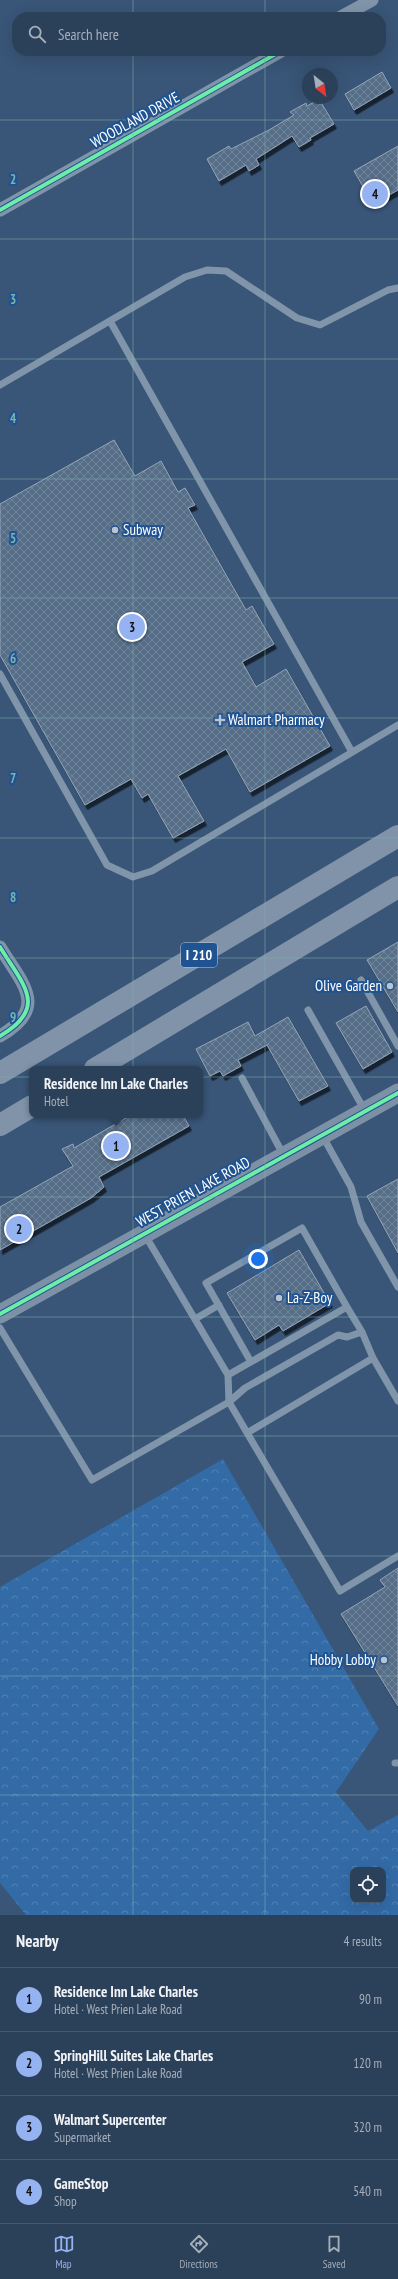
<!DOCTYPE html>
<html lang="en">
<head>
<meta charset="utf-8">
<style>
	:root { --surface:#2b4059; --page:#374b62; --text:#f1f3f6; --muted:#a6afba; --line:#47596f; --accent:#95b2f1 }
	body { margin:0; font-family:"PT Sans Narrow",sans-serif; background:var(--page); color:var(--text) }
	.controls { position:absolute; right:12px; bottom:12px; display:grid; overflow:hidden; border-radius:8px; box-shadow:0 4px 16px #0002 }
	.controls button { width:36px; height:36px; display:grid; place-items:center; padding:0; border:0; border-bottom:1px solid var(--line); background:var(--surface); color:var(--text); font:20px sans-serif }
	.compass { position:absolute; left:302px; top:68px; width:36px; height:36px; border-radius:50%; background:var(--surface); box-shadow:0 4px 16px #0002; rotate:150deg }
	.you { position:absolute; left:258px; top:1259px; width:14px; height:14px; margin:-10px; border:3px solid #fff; border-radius:50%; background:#1a73e8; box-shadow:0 0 0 6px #1a73e833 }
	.badge { display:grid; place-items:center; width:26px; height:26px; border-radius:50%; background:var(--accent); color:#111; font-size:13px; font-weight:700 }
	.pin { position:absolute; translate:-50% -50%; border:2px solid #fff; box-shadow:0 1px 4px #0006 }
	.popup { position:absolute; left:29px; top:1066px; width:174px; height:52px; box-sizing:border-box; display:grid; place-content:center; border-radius:8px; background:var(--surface); filter:drop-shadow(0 1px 3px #0005); font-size:13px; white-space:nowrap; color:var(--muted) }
	.popup b { font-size:15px; color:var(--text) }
	.popup::after { content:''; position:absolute; left:50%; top:100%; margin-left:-8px; border:8px solid transparent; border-top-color:var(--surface) }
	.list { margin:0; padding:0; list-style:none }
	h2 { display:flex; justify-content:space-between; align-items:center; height:52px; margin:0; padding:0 16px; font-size:17px }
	h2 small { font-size:13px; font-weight:400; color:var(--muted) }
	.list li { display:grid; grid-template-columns:26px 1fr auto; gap:12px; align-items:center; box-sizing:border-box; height:64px; padding:0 16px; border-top:1px solid var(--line) }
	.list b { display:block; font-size:15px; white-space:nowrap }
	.list p { margin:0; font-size:13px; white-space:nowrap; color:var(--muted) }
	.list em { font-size:13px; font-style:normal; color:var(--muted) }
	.icon { flex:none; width:22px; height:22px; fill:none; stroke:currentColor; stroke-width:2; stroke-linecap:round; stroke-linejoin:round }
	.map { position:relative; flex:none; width:398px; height:1915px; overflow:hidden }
	.search { position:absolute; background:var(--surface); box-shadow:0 4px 16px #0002; left:12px; right:12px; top:12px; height:44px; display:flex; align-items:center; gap:10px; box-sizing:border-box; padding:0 14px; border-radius:16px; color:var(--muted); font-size:15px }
	.sheet { height:308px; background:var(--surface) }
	nav { display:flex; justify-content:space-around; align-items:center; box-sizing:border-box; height:56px; border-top:1px solid var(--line); background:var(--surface); font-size:11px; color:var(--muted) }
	nav a { display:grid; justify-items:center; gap:2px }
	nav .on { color:var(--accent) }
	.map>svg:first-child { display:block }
	.forest { fill:url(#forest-crowns); fill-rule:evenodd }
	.building { fill:url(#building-cross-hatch); stroke:#95a5b8; filter:url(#shadow) }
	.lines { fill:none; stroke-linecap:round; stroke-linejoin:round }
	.lane { stroke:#8095aa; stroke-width:7 }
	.street { stroke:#8095aa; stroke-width:13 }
	.secondary { stroke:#7c90a6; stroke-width:19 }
	.highway { stroke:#8093a9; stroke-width:22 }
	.cycleway-casing { stroke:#1f5391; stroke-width:6 }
	.cycleway { stroke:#6deda7; stroke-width:4 }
	.grid { fill:none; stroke:#7bb4af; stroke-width:1; stroke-opacity:0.55 }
	.poi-dot { fill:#bac4cf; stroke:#1f5391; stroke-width:1.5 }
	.labels { text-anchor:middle; stroke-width:4; stroke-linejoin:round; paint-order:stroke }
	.shield { fill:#1f5391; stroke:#bccbde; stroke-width:1 }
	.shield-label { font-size:14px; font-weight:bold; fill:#fff }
	.street-label { font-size:15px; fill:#fff; stroke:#1f5391 }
	.poi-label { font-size:15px; fill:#fff; stroke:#1f5391; text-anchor:start }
	.grid-label { font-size:13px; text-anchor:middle; font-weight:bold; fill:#7bb4af; stroke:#1f5391; stroke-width:4; stroke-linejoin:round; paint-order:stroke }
</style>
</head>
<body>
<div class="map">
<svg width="398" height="1915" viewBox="0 0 398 1915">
	<defs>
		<pattern id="forest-crowns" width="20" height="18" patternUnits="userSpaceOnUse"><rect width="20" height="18" fill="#336ba7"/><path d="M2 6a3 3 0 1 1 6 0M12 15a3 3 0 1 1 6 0" fill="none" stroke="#5281b4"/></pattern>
		<pattern id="building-cross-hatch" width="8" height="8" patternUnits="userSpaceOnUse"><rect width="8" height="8" fill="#576e88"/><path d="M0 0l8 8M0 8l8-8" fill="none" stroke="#70849a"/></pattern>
		<filter id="shadow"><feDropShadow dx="2.5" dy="4.5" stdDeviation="0" flood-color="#0009"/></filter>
	</defs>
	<rect width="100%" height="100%" fill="#395577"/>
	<path class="forest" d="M223,1459L379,1729L336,1792L368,1831L398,1815V1915H26L0,1883V1587ZM353,1870H383V1900H353Z"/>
	<path class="building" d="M382,72L391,88L354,110L345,94Z
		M319,99L334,124L310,138L311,140L299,147L292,136L256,159L259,165L249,171L246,165L219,181L207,159L229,146L231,149L269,130L294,115L290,112L306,103L307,106Z
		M398,146V190L373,204L354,171Z
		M114,440L135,476L161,461L178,492L185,488L195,505L188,508L246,610L252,606L274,644L242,662L256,687L286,669L330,746L250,792L226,749L178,776L204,821L173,838L148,794L142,798L131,779L85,805L0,655V504Z
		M398,942V1012L367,960Z
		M366,1006L392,1052L363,1069L336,1023Z
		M288,1017L328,1086L299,1101L267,1045L238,1060L241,1066L223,1076L220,1071L210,1076L196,1049L248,1022L255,1036Z
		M131,1115H183L189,1126L99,1177L104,1187L91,1198L0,1250V1207L73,1166L62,1149L73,1144L74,1148Z
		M398,1179V1253L367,1196Z
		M299,1250L330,1303L283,1331L279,1325L255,1340L227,1293Z
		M398,1568V1706L341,1614L385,1587L380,1580Z"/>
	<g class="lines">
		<path class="lane" d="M110,321L352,752
			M0,385L185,277L207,270L226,271L297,318L320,325L388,290L398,288
			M0,674L107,865L133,877L152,871L398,725
			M361,980L398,1046
			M308,1010L365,1111
			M242,1078L284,1156
			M322,1135L351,1187L361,1222L398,1287
			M145,1235L228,1375L347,1307L302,1228L206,1283L251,1362
			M347,1307L362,1332
			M195,1319L219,1305
			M0,1328L92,1480L229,1402L245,1388L338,1335L347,1337L362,1332L373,1358L398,1401
			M228,1375L229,1402L340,1591L398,1556
			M247,1433L373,1358
			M395,1763H398"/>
		<path class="street" d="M341,17L372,0
			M0,210L281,51
			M0,947C22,984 50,1007 0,1036"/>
		<path class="secondary" d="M0,1314L398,1093"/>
		<path class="highway" d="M95,1069L398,887
			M0,1073L398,836
			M0,1125L32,1106"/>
		<defs>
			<path id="cycleway" d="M0,210L281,51
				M0,947C22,984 50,1007 0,1036
				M0,1314L398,1093"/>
		</defs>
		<use href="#cycleway" class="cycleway-casing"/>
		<use href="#cycleway" class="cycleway"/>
	</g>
	<path class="grid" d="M133,0V17M265,0V17M133,51V1915M265,51V1915M0,120H398M0,239H398M0,359H398M0,479H398M0,598H398M0,718H398M0,838H398M0,958H398M0,1077H398M0,1197H398M0,1317H398M0,1436H398M0,1556H398M0,1676H398M0,1795H398"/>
	<g class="poi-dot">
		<circle cx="115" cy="530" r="4"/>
		<path d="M218 714h4v4h4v4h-4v4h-4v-4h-4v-4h4z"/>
		<circle cx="390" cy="986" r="4"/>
		<circle cx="279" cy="1298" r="4"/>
		<circle cx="384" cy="1660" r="4"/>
	</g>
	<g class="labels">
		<rect class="shield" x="181" y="943" width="36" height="24" rx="3"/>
		<g class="shield-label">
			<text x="199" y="960">I 210</text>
		</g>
		<g class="street-label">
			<text transform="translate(135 120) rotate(-29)" y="5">WOODLAND DRIVE</text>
			<text transform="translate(193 1192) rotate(-29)" y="5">WEST PRIEN LAKE ROAD</text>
		</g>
		<g class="poi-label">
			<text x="123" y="535">Subway</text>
			<text x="228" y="725">Walmart Pharmacy</text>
			<text x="382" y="991" text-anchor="end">Olive Garden</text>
			<text x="287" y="1303">La-Z-Boy</text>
			<text x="376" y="1665" text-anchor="end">Hobby Lobby</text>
		</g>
	</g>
	<g class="grid-label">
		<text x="13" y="184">2</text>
		<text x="13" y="304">3</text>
		<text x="13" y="423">4</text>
		<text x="13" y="543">5</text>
		<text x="13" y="663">6</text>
		<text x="13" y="783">7</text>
		<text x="13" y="902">8</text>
		<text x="13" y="1022">9</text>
	</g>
</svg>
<div class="controls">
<button><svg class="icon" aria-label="locate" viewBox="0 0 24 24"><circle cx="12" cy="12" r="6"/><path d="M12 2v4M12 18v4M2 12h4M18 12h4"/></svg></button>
</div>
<svg class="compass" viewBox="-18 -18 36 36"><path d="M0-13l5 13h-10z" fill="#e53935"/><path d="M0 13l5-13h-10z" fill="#a6afba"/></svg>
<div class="you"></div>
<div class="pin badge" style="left:116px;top:1146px">1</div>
<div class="popup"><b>Residence Inn Lake Charles</b>Hotel</div>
<div class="pin badge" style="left:19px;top:1229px">2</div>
<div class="pin badge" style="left:132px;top:627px">3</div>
<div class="pin badge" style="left:375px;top:194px">4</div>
<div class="search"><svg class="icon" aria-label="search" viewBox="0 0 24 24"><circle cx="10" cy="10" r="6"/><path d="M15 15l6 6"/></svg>Search here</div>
</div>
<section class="sheet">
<h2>Nearby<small>4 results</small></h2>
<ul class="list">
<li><span class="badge">1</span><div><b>Residence Inn Lake Charles</b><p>Hotel · West Prien Lake Road</p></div><em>90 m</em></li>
<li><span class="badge">2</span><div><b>SpringHill Suites Lake Charles</b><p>Hotel · West Prien Lake Road</p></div><em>120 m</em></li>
<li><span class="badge">3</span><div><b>Walmart Supercenter</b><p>Supermarket</p></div><em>320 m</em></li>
<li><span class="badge">4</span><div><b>GameStop</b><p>Shop</p></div><em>540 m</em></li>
</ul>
</section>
<nav>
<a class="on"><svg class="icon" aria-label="map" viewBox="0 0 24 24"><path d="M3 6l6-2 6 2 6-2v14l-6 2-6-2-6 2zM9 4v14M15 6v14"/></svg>Map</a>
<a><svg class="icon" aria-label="directions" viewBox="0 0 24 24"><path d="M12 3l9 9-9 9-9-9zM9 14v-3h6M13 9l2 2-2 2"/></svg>Directions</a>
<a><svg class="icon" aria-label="saved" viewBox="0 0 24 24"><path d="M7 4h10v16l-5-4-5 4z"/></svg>Saved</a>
</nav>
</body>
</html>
